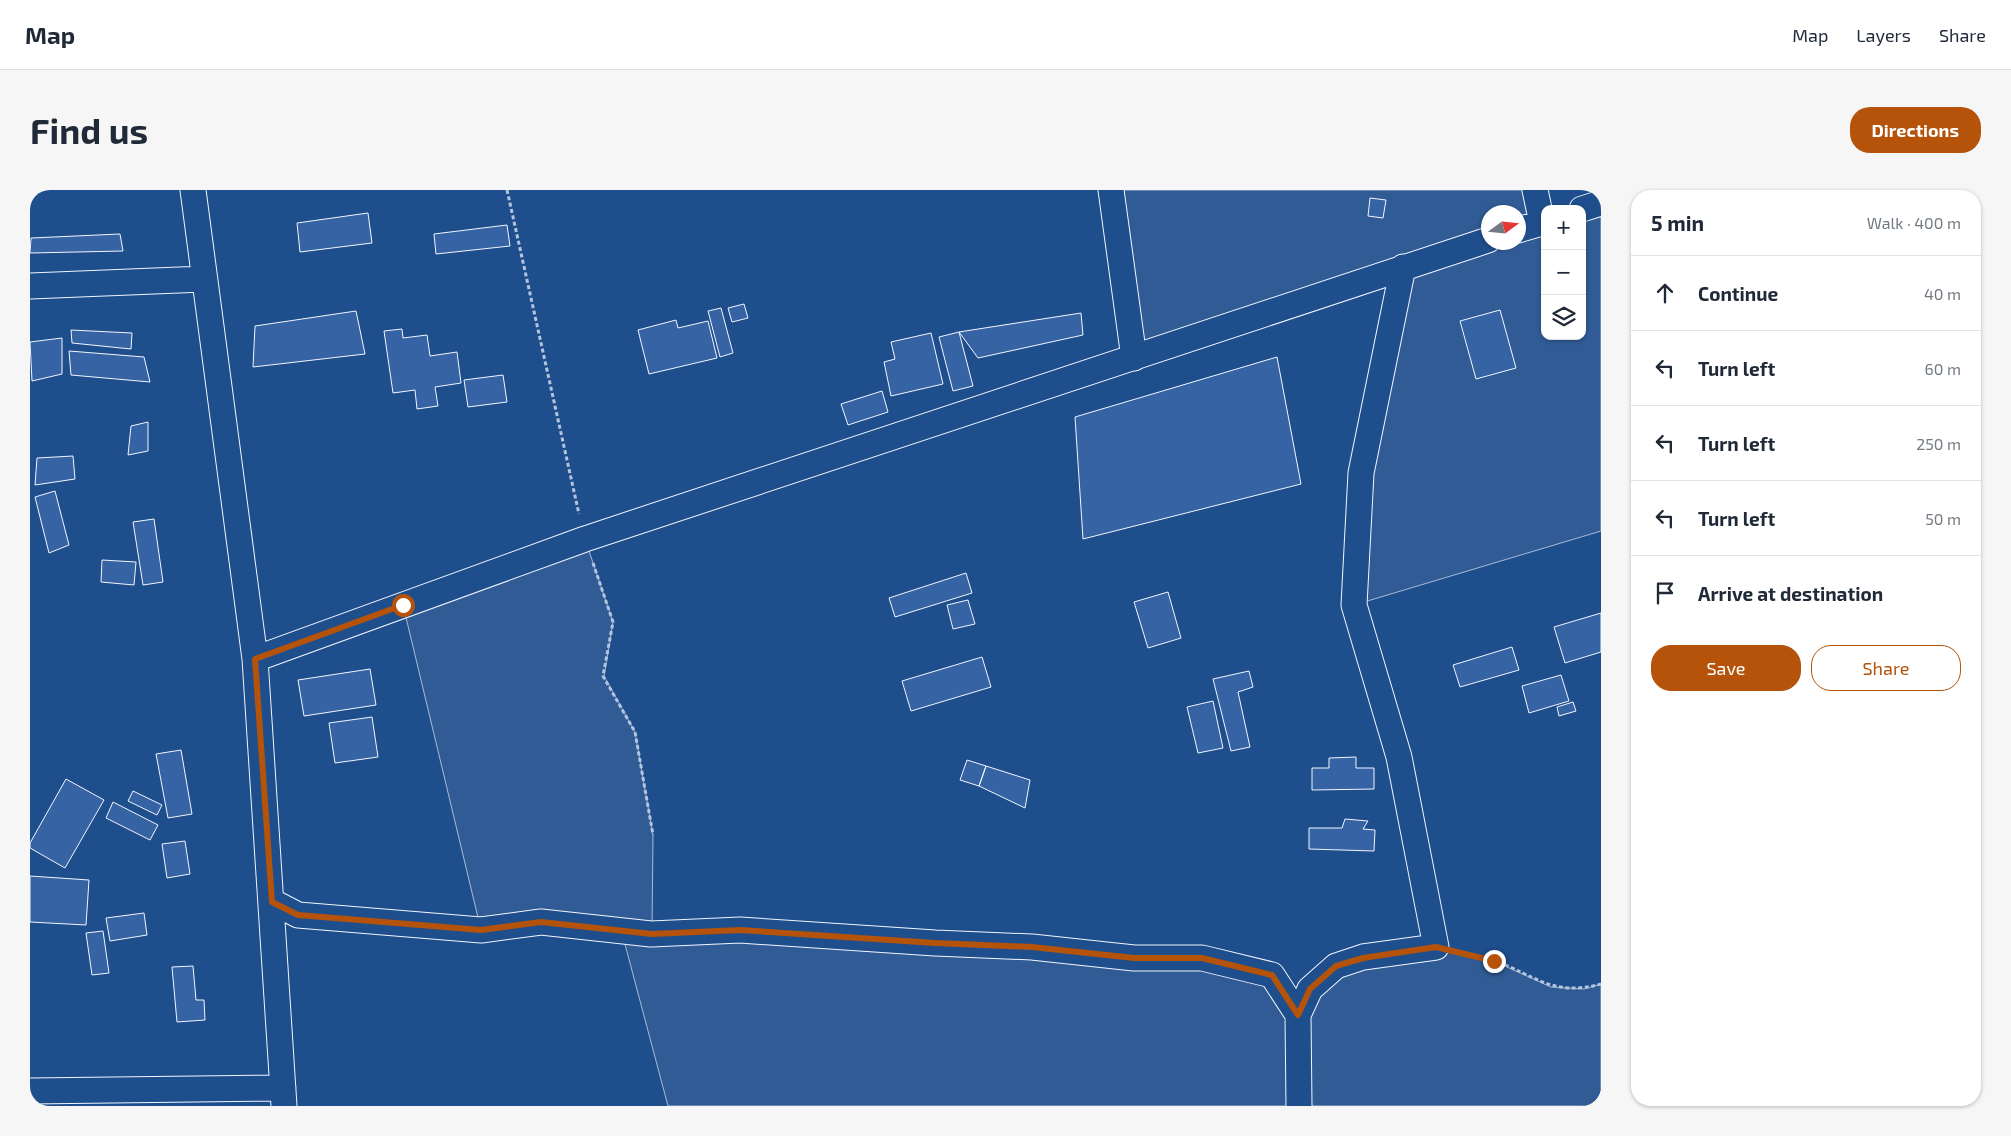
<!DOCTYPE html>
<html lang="en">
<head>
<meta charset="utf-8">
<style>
	:root { --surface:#fff; --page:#f6f6f7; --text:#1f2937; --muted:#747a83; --line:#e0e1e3; --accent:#b45309 }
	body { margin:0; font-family:"Exo 2",sans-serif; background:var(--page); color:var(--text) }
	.controls { position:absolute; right:15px; top:15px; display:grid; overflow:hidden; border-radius:10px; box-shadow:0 1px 4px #0004 }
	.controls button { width:45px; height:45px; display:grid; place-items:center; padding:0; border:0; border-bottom:1px solid var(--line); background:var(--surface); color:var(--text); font:25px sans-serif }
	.compass { position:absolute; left:1451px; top:15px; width:45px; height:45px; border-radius:50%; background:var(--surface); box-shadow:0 1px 4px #0004; rotate:75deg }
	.stop { position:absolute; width:15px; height:15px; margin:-11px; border:4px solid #b45309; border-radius:50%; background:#fff }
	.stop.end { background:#b45309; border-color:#fff; box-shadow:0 1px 5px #0008 }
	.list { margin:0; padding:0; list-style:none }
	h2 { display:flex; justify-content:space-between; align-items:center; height:65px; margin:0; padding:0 20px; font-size:21px }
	h2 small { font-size:16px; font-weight:400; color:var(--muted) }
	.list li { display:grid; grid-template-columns:32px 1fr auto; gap:15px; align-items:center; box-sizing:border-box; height:75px; padding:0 20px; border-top:1px solid var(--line) }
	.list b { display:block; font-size:19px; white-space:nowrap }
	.list em { font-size:16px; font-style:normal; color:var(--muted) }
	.actions { display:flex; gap:10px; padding:15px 20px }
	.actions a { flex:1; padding:11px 0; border:1px solid var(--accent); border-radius:20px; text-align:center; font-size:18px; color:var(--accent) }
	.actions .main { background:var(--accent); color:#fff }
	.icon { flex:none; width:28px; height:28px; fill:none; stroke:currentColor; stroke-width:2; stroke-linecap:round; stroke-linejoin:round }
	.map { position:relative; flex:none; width:1571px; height:916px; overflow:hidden; border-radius:20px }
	header { display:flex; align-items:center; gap:30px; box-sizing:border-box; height:70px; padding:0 25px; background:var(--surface); border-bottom:1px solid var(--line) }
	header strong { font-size:24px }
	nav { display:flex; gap:28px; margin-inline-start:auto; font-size:18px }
	.intro { display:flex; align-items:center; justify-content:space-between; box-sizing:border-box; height:120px; padding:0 30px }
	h1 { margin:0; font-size:35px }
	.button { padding:12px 22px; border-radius:20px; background:var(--accent); color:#fff; font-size:18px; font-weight:700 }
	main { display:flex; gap:30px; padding:0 30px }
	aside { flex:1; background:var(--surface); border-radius:20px; box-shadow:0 1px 4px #0004 }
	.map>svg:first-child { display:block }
	.built { fill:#305b95; stroke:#a8bbd7; fill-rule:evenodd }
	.building { fill:#3563a3; stroke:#f2f6ff }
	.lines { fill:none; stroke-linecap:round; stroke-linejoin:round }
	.street-casing { stroke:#f2f6ff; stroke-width:27 }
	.path { stroke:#b3c4dc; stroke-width:3; stroke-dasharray:4 2.5; stroke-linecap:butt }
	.street { stroke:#1f4e8c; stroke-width:25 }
	.route { stroke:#b45309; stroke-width:6 }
</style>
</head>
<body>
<header>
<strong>Map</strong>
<nav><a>Map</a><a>Layers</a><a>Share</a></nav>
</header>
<div class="intro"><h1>Find us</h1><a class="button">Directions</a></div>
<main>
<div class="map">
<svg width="1571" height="916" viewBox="0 0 1571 916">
	<rect width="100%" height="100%" fill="#1f4e8c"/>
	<path class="built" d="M1081,0H1505L1515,31V146H1552V19L1571,13V341L1324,415L1372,79L1104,168ZM1458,22H1488V52H1458Z
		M555,349L583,432L574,486L605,542L623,645L622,742L1242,785L1268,825L1306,776L1406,757L1464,771L1521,797L1554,799L1571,794V916H638L592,743L451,740L373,415Z"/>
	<path class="building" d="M1340,8L1356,10L1353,28L1338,26Z
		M338,23L342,53L270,62L267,33Z
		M477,35L480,56L406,64L404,44Z
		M90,44L93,61L0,63L1,48Z
		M714,114L718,128L702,132L698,118Z
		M691,118L703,163L690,167L678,121Z
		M1470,120L1486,178L1446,189L1430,131Z
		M326,121L335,164L223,177L225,136Z
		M1051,123L1053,145L948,168L929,142Z
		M646,130L648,138L678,131L687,168L619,184L608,140Z
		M372,139L373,148L397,145L400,166L427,162L431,193L405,197L408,216L387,219L385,200L363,203L354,141Z
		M41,140L102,143L101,159L42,153Z
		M929,142L943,196L923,201L909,147Z
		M901,143L913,194L861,206L854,172L865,169L861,152Z
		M32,148V184L2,191L0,152Z
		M39,161L114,167L120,192L41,185Z
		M1247,167L1271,294L1053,349L1045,227Z
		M473,185L477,212L438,217L434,190Z
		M852,201L858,222L818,235L811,214Z
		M118,232V261L98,265L101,236Z
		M43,266L45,289L5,295L7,268Z
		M25,301L39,355L19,363L5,307Z
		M124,329L133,392L113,395L103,332Z
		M72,370L106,372L104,395L71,392Z
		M936,383L942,403L865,427L859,408Z
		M1138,402L1151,448L1118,458L1104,412Z
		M938,410L945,434L923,439L917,415Z
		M1571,423V462L1535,473L1524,437Z
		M1482,457L1489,480L1430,497L1423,475Z
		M952,467L961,497L881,521L872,491Z
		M340,479L346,515L274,526L268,490Z
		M1219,481L1223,497L1208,502L1220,557L1201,561L1183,489Z
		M1531,485L1539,511L1499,523L1492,496Z
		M1183,511L1193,558L1168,563L1157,517Z
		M1543,512L1546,521L1529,526L1527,517Z
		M342,527L348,567L305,573L299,533Z
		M151,560L162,624L138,628L126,564Z
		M1326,567V578H1344V599L1282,600V578H1299V568Z
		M937,570L956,576L949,596L930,590Z
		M956,576L1000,590L995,618L949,596Z
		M36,589L74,610L35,678L0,658V653Z
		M103,601L132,615L127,625L98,611Z
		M83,612L128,635L120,650L76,628Z
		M1315,629L1338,631L1333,639L1345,640L1344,661L1279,659V638H1312Z
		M155,651L160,684L137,688L132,654Z
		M0,686L59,690L56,735L0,732Z
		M114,723L117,745L80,751L76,728Z
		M73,741L79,783L62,785L56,743Z
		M163,776L166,810H174L175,830L147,832L142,777Z"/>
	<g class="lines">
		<defs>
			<path id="street" d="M163,0L225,469L254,916
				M1081,0L1104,168
				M1505,0L1512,33
				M1552,19L1571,13
				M1488,40L1515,32
				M0,96L174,89
				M225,469L555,349L1458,50
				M243,712L268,725L451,740L511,732L621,744L710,740L905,753L1002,757L1104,768H1172L1242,785L1268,825
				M0,901L253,898
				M1269,916L1268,825L1280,799L1306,776L1333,767L1406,757L1369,567L1324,415L1331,283L1373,77"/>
		</defs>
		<use href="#street" class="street-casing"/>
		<path class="path" d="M477,0L549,324
			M563,373L583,432L573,486L605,542L623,645
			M1431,763C1442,766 1454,767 1465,771C1506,786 1523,807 1571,794"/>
		<use href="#street" class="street"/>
	</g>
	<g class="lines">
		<path class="route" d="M373,415L225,469L242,712L268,725L451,740L511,732L622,744L710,740L905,753L1002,757L1104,768H1172L1242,785L1268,825L1280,799L1306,776L1333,768L1406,757L1464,771"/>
	</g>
</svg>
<div class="controls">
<button>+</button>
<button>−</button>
<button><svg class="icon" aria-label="layers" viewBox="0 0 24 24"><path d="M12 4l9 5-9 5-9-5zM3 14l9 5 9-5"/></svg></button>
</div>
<svg class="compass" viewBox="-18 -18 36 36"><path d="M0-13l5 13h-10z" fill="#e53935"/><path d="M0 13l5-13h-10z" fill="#747a83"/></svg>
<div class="stop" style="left:373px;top:415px"></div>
<div class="stop end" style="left:1464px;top:771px"></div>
</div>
<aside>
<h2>5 min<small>Walk · 400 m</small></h2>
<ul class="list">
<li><svg class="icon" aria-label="ahead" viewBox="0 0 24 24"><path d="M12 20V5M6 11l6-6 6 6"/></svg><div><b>Continue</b></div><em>40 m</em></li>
<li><svg class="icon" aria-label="left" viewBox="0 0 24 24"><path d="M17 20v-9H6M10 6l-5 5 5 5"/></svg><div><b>Turn left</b></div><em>60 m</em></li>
<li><svg class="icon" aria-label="left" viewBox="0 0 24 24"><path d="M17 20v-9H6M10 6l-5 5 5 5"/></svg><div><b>Turn left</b></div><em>250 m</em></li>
<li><svg class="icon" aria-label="left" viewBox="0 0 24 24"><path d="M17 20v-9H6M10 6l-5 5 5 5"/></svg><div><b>Turn left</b></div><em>50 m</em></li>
<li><svg class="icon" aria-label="arrive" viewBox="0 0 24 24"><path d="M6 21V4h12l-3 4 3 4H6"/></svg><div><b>Arrive at destination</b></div></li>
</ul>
<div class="actions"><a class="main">Save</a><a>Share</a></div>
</aside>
</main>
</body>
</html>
